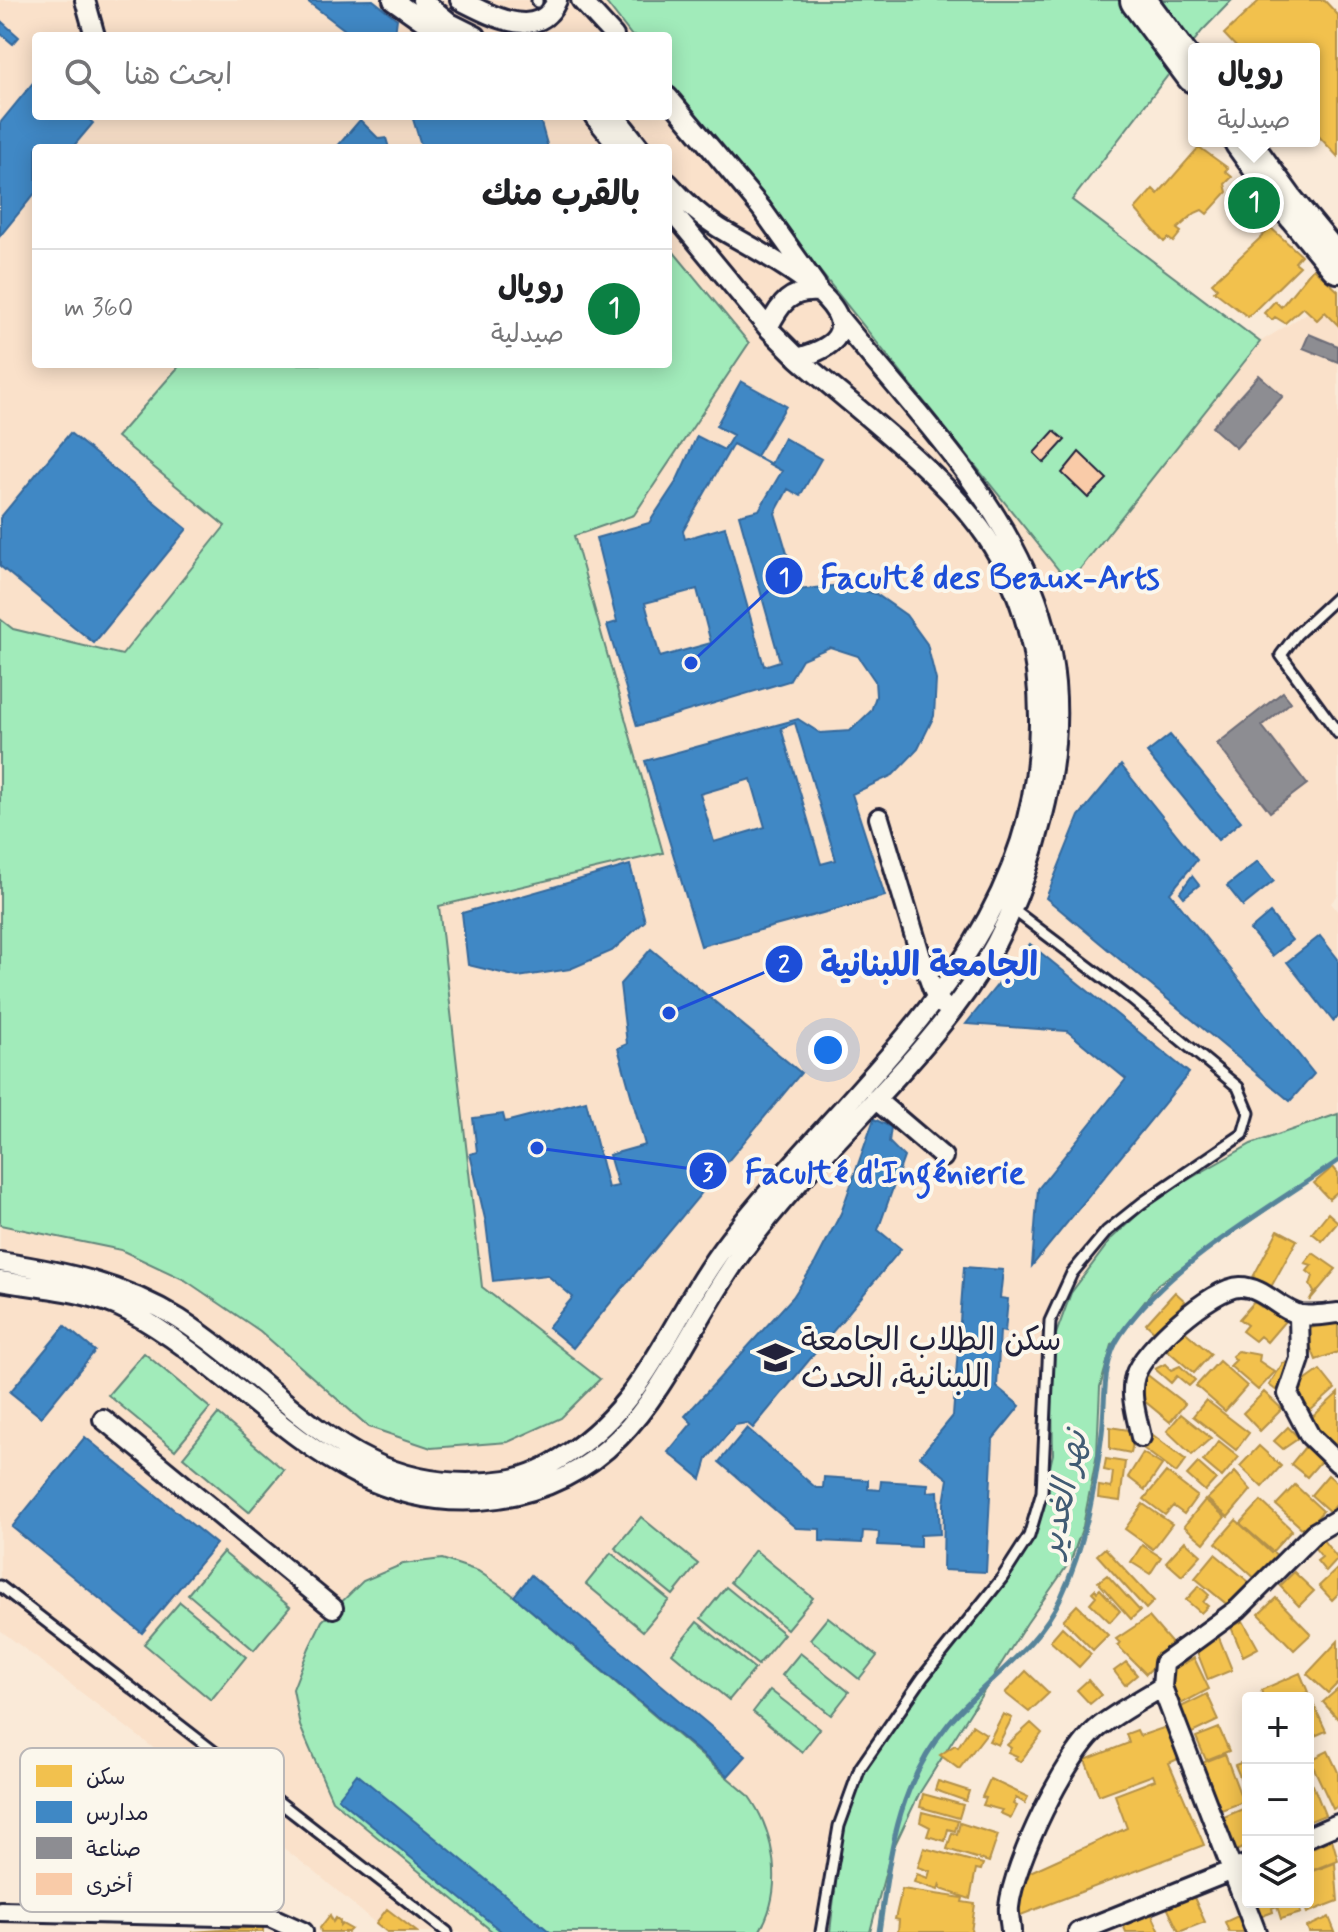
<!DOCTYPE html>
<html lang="ar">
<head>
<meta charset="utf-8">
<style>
	:root { --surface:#fff; --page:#f6f6f6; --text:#202124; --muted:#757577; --line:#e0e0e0; --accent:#0b8043 }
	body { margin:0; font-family:Mynerve,"Playpen Sans Arabic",sans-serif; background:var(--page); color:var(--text); direction:rtl }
	.controls { position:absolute; right:24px; bottom:24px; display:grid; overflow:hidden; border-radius:8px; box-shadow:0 4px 20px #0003 }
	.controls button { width:72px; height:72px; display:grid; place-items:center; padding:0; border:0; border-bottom:2px solid var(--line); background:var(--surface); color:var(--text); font:40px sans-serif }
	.you { position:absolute; left:828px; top:1050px; width:28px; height:28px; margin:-20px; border:6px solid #fff; border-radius:50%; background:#1a73e8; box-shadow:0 0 0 12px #1a73e833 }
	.badge { display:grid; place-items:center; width:52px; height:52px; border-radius:50%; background:var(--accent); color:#fff; font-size:26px; font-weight:700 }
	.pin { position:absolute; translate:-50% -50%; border:4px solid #fff; box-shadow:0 2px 8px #0006 }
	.popup { position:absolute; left:1188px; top:43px; width:132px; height:104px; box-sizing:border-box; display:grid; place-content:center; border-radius:8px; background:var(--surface); filter:drop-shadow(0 2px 6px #0005); font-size:26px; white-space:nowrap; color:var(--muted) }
	.popup b { font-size:30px; color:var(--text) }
	.popup::after { content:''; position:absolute; left:50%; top:100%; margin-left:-16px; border:16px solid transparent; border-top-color:var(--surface) }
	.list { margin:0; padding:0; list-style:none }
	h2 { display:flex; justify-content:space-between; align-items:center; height:104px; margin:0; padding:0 32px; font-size:34px }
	h2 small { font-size:26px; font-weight:400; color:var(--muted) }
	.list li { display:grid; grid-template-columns:52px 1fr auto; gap:24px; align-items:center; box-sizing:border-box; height:120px; padding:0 32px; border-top:2px solid var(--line) }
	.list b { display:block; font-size:30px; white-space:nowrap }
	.list p { margin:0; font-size:26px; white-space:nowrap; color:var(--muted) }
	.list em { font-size:26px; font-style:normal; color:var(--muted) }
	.icon { flex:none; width:44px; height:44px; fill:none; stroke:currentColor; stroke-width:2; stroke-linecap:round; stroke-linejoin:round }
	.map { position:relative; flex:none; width:1338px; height:1932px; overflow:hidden; direction:ltr }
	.search { position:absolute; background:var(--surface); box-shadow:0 4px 20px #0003; left:32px; top:32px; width:640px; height:88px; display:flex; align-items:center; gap:20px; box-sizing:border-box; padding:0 28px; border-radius:8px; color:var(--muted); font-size:30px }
	.panel { position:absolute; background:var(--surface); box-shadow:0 4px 20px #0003; left:32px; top:144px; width:640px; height:224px; border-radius:8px; direction:rtl }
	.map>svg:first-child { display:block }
	.built { fill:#fae1ca; fill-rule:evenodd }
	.green { fill:#a1ebba; stroke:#62867a; stroke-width:2 }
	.homes { fill:#f2c14e; stroke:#b49148; stroke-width:2 }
	.schools { fill:#3f88c5; stroke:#36699c; stroke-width:2; fill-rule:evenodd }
	.industry { fill:#8d8d92; stroke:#6d6d78; stroke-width:2 }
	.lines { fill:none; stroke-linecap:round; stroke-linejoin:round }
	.stream { stroke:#57849a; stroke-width:5 }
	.building { fill:#f9cba8; stroke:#22223b; stroke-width:2 }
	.lane-casing { stroke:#22223b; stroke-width:15 }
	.street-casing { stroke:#22223b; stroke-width:24 }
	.highway-casing { stroke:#22223b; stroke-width:40 }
	.lane { stroke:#fbf7ec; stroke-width:9 }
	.street { stroke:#fbf7ec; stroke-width:18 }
	.highway { stroke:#fbf7ec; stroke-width:34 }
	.labels { text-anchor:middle; stroke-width:8; stroke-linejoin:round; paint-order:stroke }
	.poi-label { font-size:32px; fill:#22223b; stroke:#fbf7ec; text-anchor:start }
	.water-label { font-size:34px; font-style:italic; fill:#415b73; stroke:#fbf7ec }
	.key { fill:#fbf7ec; stroke:#bab7b7; stroke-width:2 }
	.key-label { font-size:22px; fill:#22223b }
	.leader { fill:none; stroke:#1d4ed8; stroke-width:3 }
	.callout-dot { fill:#1d4ed8; stroke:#fbf7ec; stroke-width:3 }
	.mark-label { font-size:24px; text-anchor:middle; font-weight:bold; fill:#fff }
	.callout-label { font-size:34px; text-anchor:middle; font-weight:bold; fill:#1d4ed8; stroke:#fbf7ec; stroke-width:8; stroke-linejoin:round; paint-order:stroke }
</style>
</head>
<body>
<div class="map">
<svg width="1338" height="1932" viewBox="0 0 1338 1932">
	<rect width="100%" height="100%" fill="#faead8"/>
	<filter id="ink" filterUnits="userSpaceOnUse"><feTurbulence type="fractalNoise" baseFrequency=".0125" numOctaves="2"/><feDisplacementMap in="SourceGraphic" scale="16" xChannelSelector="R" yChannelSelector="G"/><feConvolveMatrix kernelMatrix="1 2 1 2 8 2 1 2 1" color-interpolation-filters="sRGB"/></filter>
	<g filter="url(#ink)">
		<path class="built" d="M0,0H604L632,36H36V116H668V81L1069,583L1260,342L1338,294V895L1331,903L1338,912V1114L1251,1144L1156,1198L1112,1238L1071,1293L1051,1348L1053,1454L1037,1524L1014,1568L984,1607L842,1829L830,1932H386L316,1873L0,1630ZM36,148H668V364H36Z"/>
		<path class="green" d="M604,0H1232L1202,31L1072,200L1260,342L1069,583L668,81V36H632Z
			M668,245L749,343L634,515L574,536L663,853L439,906L482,1287L600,1379L561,1418L508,1442L431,1448L369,1427L260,1331L185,1280L121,1250L0,1225V619L13,629L122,655L225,526L117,437L181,364H668Z
			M1338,1114V1161L1158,1284L1112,1345L1100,1387L1097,1454L1083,1526L1071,1560L1027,1623L919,1794L890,1855L870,1932H830L842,1829L869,1753L1000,1588L1037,1524L1053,1454L1051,1348L1071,1293L1112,1238L1156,1198L1251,1144Z
			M144,1353L210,1408L175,1450L108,1395Z
			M218,1414L284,1470L249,1512L183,1457Z
			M641,1517L698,1564L673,1595L615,1548Z
			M755,1550L813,1598L787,1629L730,1582Z
			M223,1552L290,1607L254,1650L188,1594Z
			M611,1553L669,1600L643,1631L586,1584Z
			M442,1559L478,1571L509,1592L748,1795C775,1832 785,1890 759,1932H493L332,1800L300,1726L293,1689L309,1648L322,1621L363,1581L403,1564Z
			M726,1587L784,1634L758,1665L701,1618Z
			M180,1602L246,1657L211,1700L144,1644Z
			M828,1617L877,1656L859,1679L810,1639Z
			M697,1622L755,1669L729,1700L672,1653Z
			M800,1653L849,1692L831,1715L782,1675Z
			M770,1690L820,1729L802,1752L753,1712Z"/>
		<path class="homes" d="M1260,0H1324L1338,15V157L1314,131V49H1238L1224,34Z
			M1199,147L1228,168L1225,171L1232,177L1225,184L1227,192L1207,214L1202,210L1195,213L1177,229L1181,232L1173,242L1168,238L1164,242L1135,209L1153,189L1158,194Z
			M1271,228L1301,255L1295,262L1300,266L1248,317L1214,291L1217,288L1212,283Z
			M1313,268L1338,291V325L1325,312L1317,320L1303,307L1285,323L1275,317L1272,320L1264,313L1275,301L1281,307Z
			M1333,1167L1338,1173V1191L1329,1199L1314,1183Z
			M1328,1213L1338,1222L1322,1241L1312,1233Z
			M1278,1230L1297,1240L1271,1287L1253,1277Z
			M1313,1253L1336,1269L1309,1301L1314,1292L1310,1285L1313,1276L1307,1271L1312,1265L1305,1263Z
			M1175,1292L1185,1301L1156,1333L1146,1324Z
			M1266,1301L1285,1321L1267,1342L1260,1336L1255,1341L1242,1331L1247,1325L1239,1319L1254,1302L1261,1307Z
			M1338,1317V1352L1316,1360L1304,1331Z
			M1182,1329L1211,1354L1194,1373L1166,1349Z
			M1238,1351L1260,1355L1259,1361L1275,1372L1258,1390L1230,1366L1236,1360L1232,1356Z
			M1219,1361L1247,1386L1225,1411L1196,1386Z
			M1289,1362L1291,1366L1285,1397L1269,1385L1283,1363Z
			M1165,1364L1171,1370L1180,1366L1195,1380L1189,1386L1177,1376L1171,1383L1155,1369Z
			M1141,1370L1185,1404L1170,1422L1137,1395Z
			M1320,1370L1335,1389L1301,1419L1298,1386Z
			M1264,1392L1282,1409L1260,1431L1243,1413Z
			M1338,1393V1458L1307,1422Z
			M1206,1400L1249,1433L1236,1450L1193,1416Z
			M1181,1414L1211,1438L1192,1455L1167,1431Z
			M1110,1427L1135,1431L1131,1453L1110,1449Z
			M1288,1427L1299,1438L1283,1449L1274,1441Z
			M1153,1435L1186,1460L1176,1473L1143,1448Z
			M1219,1441L1239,1457L1222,1477L1203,1461Z
			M1259,1446L1281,1466L1262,1487L1240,1466Z
			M1305,1447L1322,1460L1307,1477L1291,1464Z
			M1143,1453L1162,1465L1145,1490L1128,1477Z
			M1106,1459L1125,1462L1120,1501L1098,1498L1099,1486L1111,1488L1113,1472L1104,1470Z
			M1198,1463L1216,1479L1205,1491L1187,1475Z
			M1166,1472L1197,1496L1184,1514L1173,1506L1165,1515L1144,1499Z
			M1235,1472L1251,1490L1228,1517L1207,1499Z
			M1328,1475L1338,1483V1503L1330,1512L1311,1495Z
			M1295,1485L1323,1511L1305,1531L1276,1505Z
			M1205,1500L1225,1517L1204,1543L1184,1526Z
			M1261,1501L1292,1530L1271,1553L1240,1524Z
			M1143,1504L1172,1524L1153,1549L1125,1529Z
			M1236,1520L1279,1557L1258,1581L1216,1543Z
			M1319,1535L1338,1559L1326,1572L1317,1561L1322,1557L1310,1542Z
			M1185,1541L1201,1555L1182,1576L1166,1562Z
			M1142,1545L1161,1557L1150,1574L1131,1562Z
			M1105,1548L1154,1601L1146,1609L1097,1555Z
			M1215,1554L1255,1587L1235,1611L1195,1578Z
			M1338,1568V1594L1332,1600L1319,1586Z
			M1294,1572L1314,1591L1299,1606L1280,1586Z
			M1107,1575L1140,1611L1131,1619L1098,1582Z
			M1199,1586L1209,1595L1203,1602L1208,1606L1201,1613L1186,1600Z
			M1095,1589L1097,1592L1100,1589L1120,1611L1110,1622L1090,1603L1096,1596L1092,1592Z
			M1276,1598L1311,1634L1294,1650L1259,1614Z
			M1077,1605L1108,1635L1093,1650L1063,1620Z
			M1149,1617L1174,1646L1146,1674L1117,1645L1120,1643L1116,1639Z
			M1243,1621L1258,1648L1243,1656L1231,1627Z
			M1062,1627L1091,1654L1079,1667L1050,1641Z
			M1218,1635L1232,1670L1208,1680L1194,1644Z
			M1338,1641V1683L1328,1693L1307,1674Z
			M1194,1658L1209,1689L1181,1704L1165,1673Z
			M1126,1662L1137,1675L1125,1685L1114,1671Z
			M1026,1671L1049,1693L1029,1712L1005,1693Z
			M1300,1673L1308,1692L1294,1698H1264L1261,1690Z
			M1088,1680L1101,1695L1090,1704L1077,1690Z
			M1338,1689V1719L1323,1702Z
			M1207,1694L1219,1720L1190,1734L1177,1709Z
			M1309,1695L1326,1731L1308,1739V1698H1303Z
			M1003,1714L1012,1718L998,1745L989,1741Z
			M1031,1723L1042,1733L1020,1762L1015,1758L1017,1756L1008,1752L1011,1748L1007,1745Z
			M972,1725L986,1734L959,1769L940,1755L955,1745L958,1747Z
			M1166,1727L1178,1759L1169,1763L1204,1845L1013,1918L1019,1877L1127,1828L1115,1795L1155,1780L1153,1775L1099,1795L1085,1760L1129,1743L1126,1734L1137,1730L1140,1736Z
			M1219,1728L1229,1751L1206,1760L1196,1737Z
			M1328,1751L1338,1772V1806L1333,1809L1310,1760Z
			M1225,1754L1243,1802L1216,1812L1197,1765Z
			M1248,1760V1796L1235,1765Z
			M990,1779L1028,1797L1025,1803L1016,1798L1013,1804L1017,1806L1011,1818L1000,1813L1002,1810L983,1805L986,1798L982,1797Z
			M938,1781L969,1791L966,1801L935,1790Z
			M1313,1785L1325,1815L1308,1822V1787Z
			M923,1794L963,1805L959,1818L920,1807Z
			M1245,1808L1248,1846L1233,1852L1219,1819Z
			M922,1812L958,1821L955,1831L948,1829L945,1841L927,1836L930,1827L920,1822Z
			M185,1819L207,1839L210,1836L218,1843L190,1874L167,1854L176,1844L168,1838Z
			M960,1823L998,1835L989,1862L947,1849L952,1833L957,1834Z
			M1332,1839L1338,1860L1308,1872V1850Z
			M924,1848L983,1864L981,1870L976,1869L970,1899L941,1889L940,1883L938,1890L914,1882L917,1874L928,1878L930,1871L918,1867Z
			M1335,1863L1338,1901L1307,1913L1303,1902H1308V1873Z
			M902,1889L963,1898L962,1902L975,1904L971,1932H898L899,1920L895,1919Z
			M1192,1893L1205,1922L1179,1932L1166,1905Z
			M1250,1902H1297L1301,1913L1281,1919L1277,1906L1272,1908L1273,1912L1254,1919Z
			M1149,1908L1160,1932H1126L1121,1920Z
			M387,1909L417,1932H387L376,1923Z
			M330,1915L333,1922L336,1918L340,1921V1926L342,1924L351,1929L348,1932H321L320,1928Z
			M1240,1915L1247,1932H1229L1225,1922Z
			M1329,1917L1335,1932H1309L1307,1927Z
			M263,1927V1932H192Z"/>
		<path class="schools" d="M373,0L397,19L395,34L399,36H353L307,1Z
			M1,21L19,37L13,44L0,33Z
			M36,79V116H85L93,123L72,148H36V192L0,236V123Z
			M412,116H539L548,148H422Z
			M360,120L379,139L386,138L389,148H336Z
			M741,381L786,406L756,456L771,464L784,438L821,459L800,496L788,489L775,513L798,590L841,585L876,594L906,615L927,644L936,680L934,716L918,749L893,775L852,794L885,896L701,946L645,761L798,719L820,733L850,731L871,711L876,696L875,681L858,656L830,647L802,659L789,681L637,726L607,625L617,622L596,538L649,523L676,482L697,436L724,450L733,435L716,426ZM733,444L782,471L759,510L739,515L780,661L764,666L725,527L685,539L683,531ZM697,589L711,643L660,657L645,603ZM795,723L836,860L821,864L781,728ZM751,779L765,827L714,842L700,794Z
			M70,433L187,529L94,643L0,566V518Z
			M1170,735L1241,821L1218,840L1147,753Z
			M1121,765L1197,860L1170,893L1314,1074L1290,1101L1046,898L1079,816Z
			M1258,861L1274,881L1243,906L1227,886Z
			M630,865L645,921L612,951L570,969L518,977L468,965L462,913Z
			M1192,876L1199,885L1184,897L1180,892Z
			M1270,913L1292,940L1272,956L1250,930Z
			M1320,936L1338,959V1017L1333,1021L1287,962Z
			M1030,944L1189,1073L1032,1266L1038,1189L1126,1079L1067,1031L966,1024Z
			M651,949L801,1073L573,1348L548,1327L573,1297L547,1275L493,1281L486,1223L470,1154L477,1152L473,1118L503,1114L505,1122L586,1101L608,1188L618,1186L609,1155L645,1145L618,1048L627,1044L620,984Z
			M874,1119L891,1127L889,1142L904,1157L878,1230L901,1249L753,1428L747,1423L735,1425L707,1459L701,1479L668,1452L692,1423L685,1416L793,1297L815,1263L841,1213Z
			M964,1267L1003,1270L1000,1298L1008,1299L1005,1332L1000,1331L997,1387L1020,1406L993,1439L986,1572L943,1570L944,1503L948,1479L920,1456L953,1416Z
			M65,1326L95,1351L41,1417L10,1392Z
			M747,1428L816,1488H823L824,1477L868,1480V1489L880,1490L881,1481L928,1484L927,1492L938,1491L940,1534L920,1535V1547L878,1545L879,1532L863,1531L862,1543L820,1541V1529L796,1528L719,1462Z
			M85,1437L216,1544L142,1633L12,1527Z
			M531,1575L746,1756L728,1776L514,1596Z
			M357,1774L550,1932H502L338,1798Z"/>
		<path class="industry" d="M1309,334L1338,346V362L1303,348Z
			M1259,375L1283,396L1236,448L1212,427Z
			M1283,692L1291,702L1262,726L1307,784L1270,812L1217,744Z"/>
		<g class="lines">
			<path class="stream" d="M879,1932C891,1852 895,1789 949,1723C985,1680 1037,1650 1061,1597C1085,1546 1095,1489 1102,1433C1106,1399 1101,1363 1121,1334C1171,1262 1267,1210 1338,1161"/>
		</g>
		<path class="building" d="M1054,431L1065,440L1044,463L1034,453Z
			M1079,452L1107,479L1088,498L1062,473Z"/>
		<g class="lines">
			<defs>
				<path id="lane" d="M537,0V2
					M1338,596L1296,635L1281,655L1338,733
					M0,1586L447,1932
					M821,1932L839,1826L860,1768L923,1677L1002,1578L1029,1536L1042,1492L1050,1321L1072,1273L1107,1231L1142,1203L1243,1134L1249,1113L1238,1087L1130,998L1011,908"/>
				<path id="street" d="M85,0L95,36
					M393,0L444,36
					M422,0L450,23L476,36
					M460,0C490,15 539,43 557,0
					M581,0L614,36
					M668,97L761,208L816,285
					M594,116L620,148
					M615,116L640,148
					M668,183C683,200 700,216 719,228C754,250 915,326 798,358L768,328C780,304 790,289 819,292
					M668,207L768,328
					M879,818L921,957C928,971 932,996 943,1005
					M875,1099L943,1157
					M0,1262C64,1272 123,1284 179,1319C292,1392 353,1503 506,1480C529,1477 549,1466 569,1453C651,1398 671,1315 729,1240C853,1079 1038,948 1039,724C1040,658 1023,591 986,536C944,474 855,408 798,358
					M0,1281C42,1288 91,1291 128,1311C254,1377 336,1522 498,1498C644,1476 670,1349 745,1248C808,1163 888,1094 952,1011C998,952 1024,890 1042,819C1100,593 971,479 839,318
					M1299,1315L1300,1359L1288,1394L1310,1436L1338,1463
					M103,1419L333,1608
					M1141,1437C1137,1418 1129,1394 1135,1376C1142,1350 1213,1287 1240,1287C1264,1287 1280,1311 1301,1315C1313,1317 1327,1314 1338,1313
					M1162,1687L1256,1932
					M1308,1837L1338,1824
					M0,1911L270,1917L303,1932
					M1011,1932C1011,1924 1008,1915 1009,1907C1013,1865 1066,1753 1099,1727C1118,1712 1141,1700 1162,1687L1164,1663L1238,1609L1314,1533L1338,1519
					M1078,1932L1248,1864"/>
				<path id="highway" d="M1138,0L1194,75
					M1242,141L1286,202L1338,265"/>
			</defs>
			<use href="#lane" class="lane-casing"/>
			<use href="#street" class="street-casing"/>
			<use href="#highway" class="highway-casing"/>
			<use href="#lane" class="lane"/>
			<use href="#street" class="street"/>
			<use href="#highway" class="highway"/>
		</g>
	</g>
	<defs>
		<symbol id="university-bare" viewBox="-9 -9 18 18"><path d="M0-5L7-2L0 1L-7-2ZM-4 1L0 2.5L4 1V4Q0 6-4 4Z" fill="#22223b" stroke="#fbf7ec" stroke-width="2.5" paint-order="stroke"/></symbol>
	</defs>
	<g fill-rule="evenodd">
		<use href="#university-bare" x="750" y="1332" width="51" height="51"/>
	</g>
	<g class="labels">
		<g class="poi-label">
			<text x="801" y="1350">سكن الطلاب الجامعة<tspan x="801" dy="37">اللبنانية، الحدث</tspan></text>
		</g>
		<g class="water-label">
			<text transform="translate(1062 1493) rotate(-78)" y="12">نهر الغدير</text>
		</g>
	</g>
	<rect x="20" y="1748" width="264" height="164" rx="12" class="key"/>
	<rect x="36" y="1765" width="36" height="22" fill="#f2c14e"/>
	<rect x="36" y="1801" width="36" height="22" fill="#3f88c5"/>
	<rect x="36" y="1837" width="36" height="22" fill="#8d8d92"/>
	<rect x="36" y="1873" width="36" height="22" fill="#f9cba8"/>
	<g class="key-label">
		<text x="86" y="1784">سكن</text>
		<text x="86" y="1820">مدارس</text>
		<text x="86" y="1856">صناعة</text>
		<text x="86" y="1892">أخرى</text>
	</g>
	<path class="leader" d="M691 663L784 576M669 1013L784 964M537 1148L708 1171"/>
	<g class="callout-dot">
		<circle cx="691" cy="663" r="8"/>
		<circle cx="669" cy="1013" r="8"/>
		<circle cx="537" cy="1148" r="8"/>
		<circle cx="784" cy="576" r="20"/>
		<circle cx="784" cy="964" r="20"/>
		<circle cx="708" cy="1171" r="20"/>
	</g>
	<g class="mark-label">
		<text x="784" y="585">1</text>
		<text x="784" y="972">2</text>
		<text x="708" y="1180">3</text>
	</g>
	<g class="callout-label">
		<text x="990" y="588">Faculté des Beaux-Arts</text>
		<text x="929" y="976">الجامعة اللبنانية</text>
		<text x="885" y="1183">Faculté d'Ingénierie</text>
	</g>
</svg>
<div class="controls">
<button>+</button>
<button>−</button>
<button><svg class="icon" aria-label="layers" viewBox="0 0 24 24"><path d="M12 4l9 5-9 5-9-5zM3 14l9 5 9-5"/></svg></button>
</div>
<div class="you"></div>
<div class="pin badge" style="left:1254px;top:203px">1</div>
<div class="popup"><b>رويال</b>صيدلية</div>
<div class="search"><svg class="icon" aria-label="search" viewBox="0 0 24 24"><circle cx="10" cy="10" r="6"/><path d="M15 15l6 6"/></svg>ابحث هنا</div>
<section class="panel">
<h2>بالقرب منك<small></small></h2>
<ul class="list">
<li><span class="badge">1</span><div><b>رويال</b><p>صيدلية</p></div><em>360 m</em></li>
</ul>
</section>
</div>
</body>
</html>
